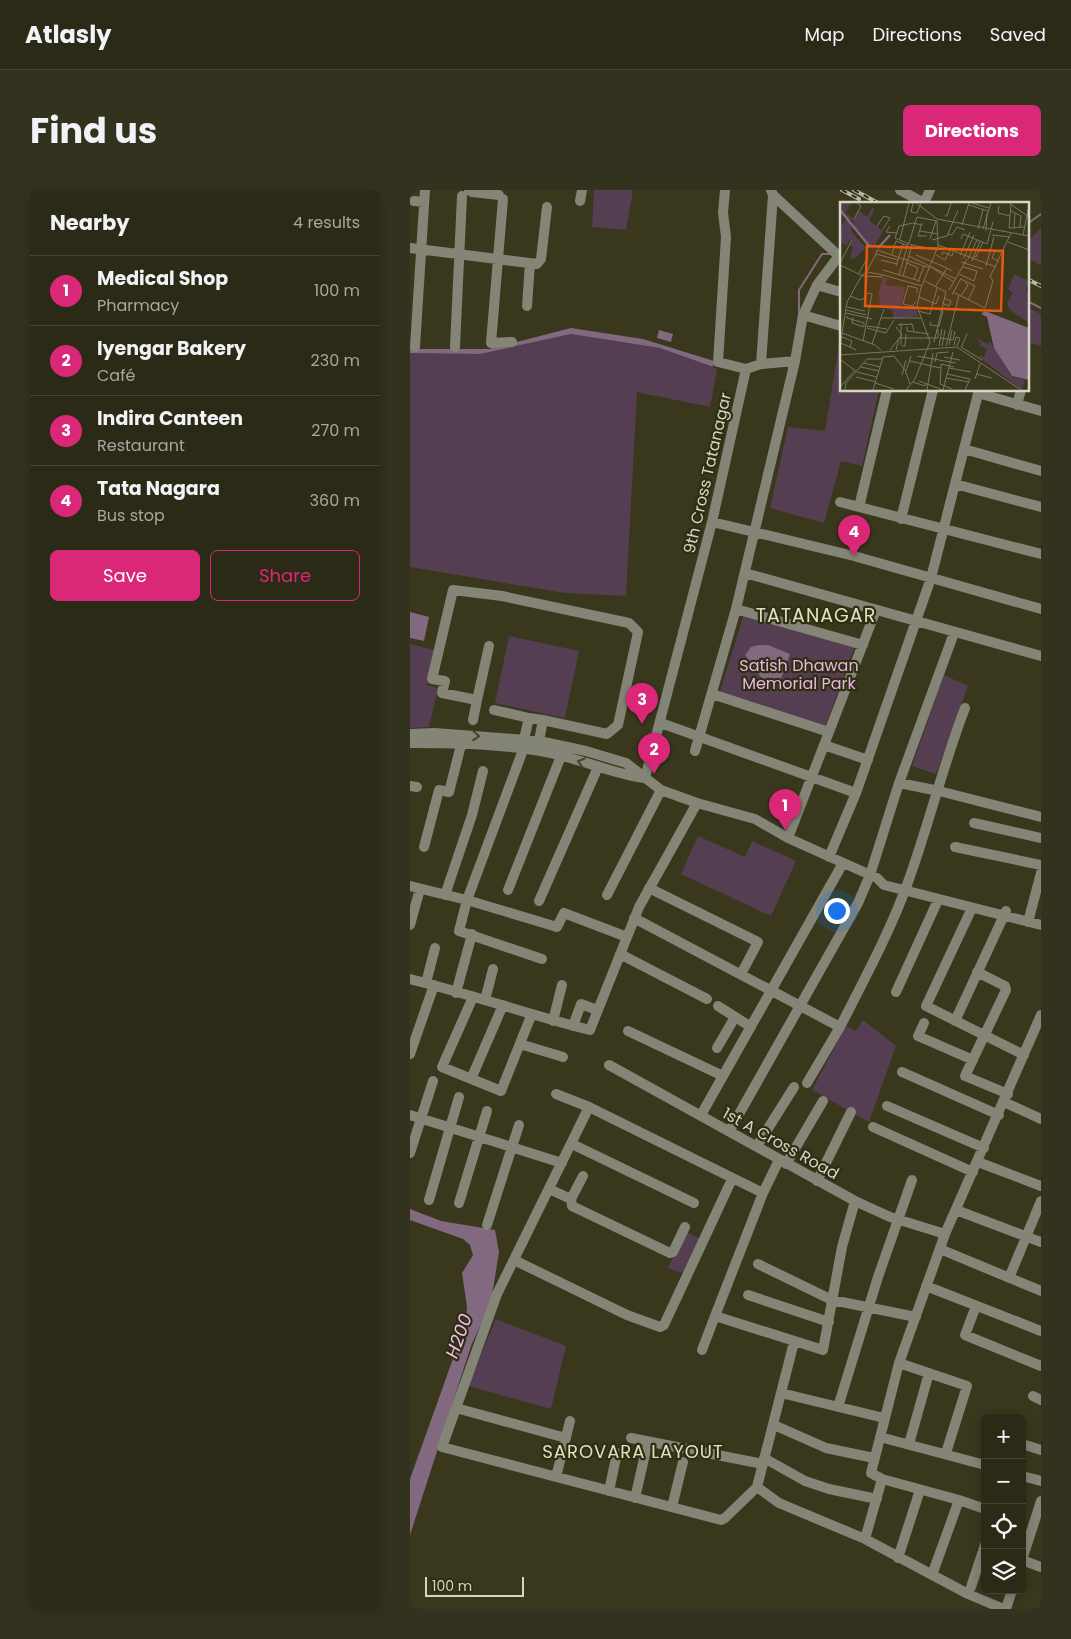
<!DOCTYPE html>
<html lang="en">
<head>
<meta charset="utf-8">
<style>
	:root { --surface:#2b2a16; --page:#33321f; --text:#f1f3f6; --muted:#a6a7a1; --line:#474635; --accent:#db2777 }
	body { margin:0; font-family:Poppins,sans-serif; background:var(--page); color:var(--text) }
	.controls { position:absolute; right:15px; bottom:15px; display:grid; overflow:hidden; border-radius:8px; box-shadow:0 2px 12px #0003 }
	.controls button { width:45px; height:45px; display:grid; place-items:center; padding:0; border:0; border-bottom:1px solid var(--line); background:var(--surface); color:var(--text); font:25px sans-serif }
	.scale { position:absolute; left:15px; bottom:12px; width:99px; box-sizing:border-box; padding-left:5px; border:2px solid #d5d5c5; border-top:0; font-size:14px; line-height:18px; white-space:nowrap; color:#d5d5c5; -webkit-text-stroke:4px #2f2e13; paint-order:stroke }
	.you { position:absolute; left:426px; top:720px; width:18px; height:18px; margin:-12px; border:4px solid #fff; border-radius:50%; background:#1a73e8; box-shadow:0 0 0 8px #1a73e833 }
	.badge { display:grid; place-items:center; width:32px; height:32px; border-radius:50%; background:var(--accent); color:#fff; font-size:16px; font-weight:700 }
	.pin { position:absolute; translate:-50% -41px; filter:drop-shadow(0 1px 2px #0008) }
	.pin::after { content:''; position:absolute; top:26px; width:18px; height:15px; background:inherit; clip-path:polygon(0 0,100% 0,50% 100%) }
	.list { margin:0; padding:0; list-style:none }
	h2 { display:flex; justify-content:space-between; align-items:center; height:65px; margin:0; padding:0 20px; font-size:21px }
	h2 small { font-size:16px; font-weight:400; color:var(--muted) }
	.list li { display:grid; grid-template-columns:32px 1fr auto; gap:15px; align-items:center; box-sizing:border-box; height:70px; padding:0 20px; border-top:1px solid var(--line) }
	.list b { display:block; font-size:19px; white-space:nowrap }
	.list p { margin:0; font-size:16px; white-space:nowrap; color:var(--muted) }
	.list em { font-size:16px; font-style:normal; color:var(--muted) }
	.actions { display:flex; gap:10px; padding:15px 20px }
	.actions a { flex:1; padding:11px 0; border:1px solid var(--accent); border-radius:8px; text-align:center; font-size:18px; color:var(--accent) }
	.actions .main { background:var(--accent); color:#fff }
	.icon { flex:none; width:28px; height:28px; fill:none; stroke:currentColor; stroke-width:2; stroke-linecap:round; stroke-linejoin:round }
	.map { position:relative; flex:none; width:631px; height:1419px; overflow:hidden; border-radius:8px }
	header { display:flex; align-items:center; gap:30px; box-sizing:border-box; height:70px; padding:0 25px; background:var(--surface); border-bottom:1px solid var(--line) }
	header strong { font-size:24px }
	nav { display:flex; gap:28px; margin-inline-start:auto; font-size:18px }
	.intro { display:flex; align-items:center; justify-content:space-between; box-sizing:border-box; height:120px; padding:0 30px }
	h1 { margin:0; font-size:35px }
	.button { padding:12px 22px; border-radius:8px; background:var(--accent); color:#fff; font-size:18px; font-weight:700 }
	main { display:flex; gap:30px; padding:0 30px }
	aside { flex:1; background:var(--surface); border-radius:8px; box-shadow:0 2px 12px #0003 }
	.map>svg:first-child { display:block }
	.green { fill:#553e52 }
	.water { fill:#83697f }
	.lines { fill:none; stroke-linecap:round; stroke-linejoin:round }
	.stream { stroke:#83697f; stroke-width:2 }
	.minor { stroke:#848477; stroke-width:10 }
	.rail-casing { stroke:#b7b7a5; stroke-width:4 }
	.rail { stroke:#2f2e13; stroke-width:2; stroke-dasharray:5.5; stroke-linecap:butt }
	.oneway { stroke:#44442c }
	.labels { text-anchor:middle; stroke-width:4.5; stroke-linejoin:round; paint-order:stroke }
	.street-label { font-size:16px; fill:#d5d5c5; stroke:#2f2e13 }
	.park-label { font-size:16px; fill:#e7b7e0; stroke:#2f2e13 }
	.water-label { font-size:18px; font-style:italic; fill:#f0c0ea; stroke:#2f2e13 }
	.neighbourhood-label { font-size:18px; letter-spacing:1px; fill:#e1e0bf; stroke:#2f2e13 }
	.quarter-label { font-size:19px; letter-spacing:1px; fill:#e1e0bf; stroke:#2f2e13 }
	.inset-river { fill:none; stroke:#83697f; stroke-width:2.5 }
	.inset-road { fill:none; stroke:#777760; stroke-width:1 }
	.view { fill:#e8590c; fill-opacity:0.15; stroke:#e8590c; stroke-width:2.5 }
	.inset-edge { fill:none; stroke:#d5d5c5; stroke-width:2.5 }
</style>
</head>
<body>
<header>
<strong>Atlasly</strong>
<nav><a>Map</a><a>Directions</a><a>Saved</a></nav>
</header>
<div class="intro"><h1>Find us</h1><a class="button">Directions</a></div>
<main>
<aside>
<h2>Nearby<small>4 results</small></h2>
<ul class="list">
<li><span class="badge">1</span><div><b>Medical Shop</b><p>Pharmacy</p></div><em>100 m</em></li>
<li><span class="badge">2</span><div><b>Iyengar Bakery</b><p>Café</p></div><em>230 m</em></li>
<li><span class="badge">3</span><div><b>Indira Canteen</b><p>Restaurant</p></div><em>270 m</em></li>
<li><span class="badge">4</span><div><b>Tata Nagara</b><p>Bus stop</p></div><em>360 m</em></li>
</ul>
<div class="actions"><a class="main">Save</a><a>Share</a></div>
</aside>
<div class="map">
<svg width="631" height="1419" viewBox="0 0 631 1419">
	<rect width="100%" height="100%" fill="#39381d"/>
	<path class="green" d="M184,0H223L216,40L182,37Z
		M631,38V75L617,68V52Z
		M617,117L631,124V156L617,152Z
		M431,143V200H469L452,276L431,271L414,333L360,318L378,237L415,241Z
		M161,144L250,158L307,179L300,217L227,202L216,406L155,403L0,377V163L70,164Z
		M334,424L445,456L415,537L310,502Z
		M99,446L169,461L155,528L85,513Z
		M0,454L24,460L17,495L28,498L19,537L0,538Z
		M534,485L558,496L526,584L502,576Z
		M288,646L335,667L342,651L386,671L361,726L271,684Z
		M453,830L486,856L459,932L402,900L436,836L446,841Z
		M275,1042L290,1049L272,1083L258,1078Z
		M86,1129L156,1156L141,1219L58,1196Z"/>
	<path class="water" d="M161,138L233,149L304,171L303,177L250,158L161,144L70,164L0,163V159H79Z
		M249,140L263,144L261,152L247,148Z
		M0,422L19,427L14,451L0,448Z
		M349,455H358L380,464L367,499L355,493L335,465L341,457Z
		M0,1019L31,1031L85,1040L89,1062L81,1112L61,1156L0,1345V1289L55,1135L57,1117L52,1083L63,1065L60,1055L53,1049L0,1030Z"/>
	<g class="lines">
		<path class="stream" d="M617,34L631,24
			M617,111L631,118
			M389,123V100L412,64H421"/>
		<path class="minor" d="M59,0L62,2L89,5
			M490,0L514,13
			M363,5L431,68
			M93,9L81,153L102,152
			M4,11L14,12
			M170,11L172,0
			M516,14L514,13L520,0
			M0,58L127,74L131,69L137,17
			M407,95L431,102
			M117,116L120,73
			M393,125L431,136
			M5,157L15,0
			M45,157L52,6
			M351,174L385,171L393,125L407,95L428,67
			M336,179L351,174L363,5L361,0
			M568,203L631,221
			M607,215L611,200
			M554,259L631,281
			M545,294L631,317
			M430,312L631,364
			M449,317L477,200
			M491,329L523,200
			M302,332L444,366L631,419
			M335,383L631,466
			M326,419L453,455
			M302,504L419,542L466,420
			M67,510L79,456
			M84,520L119,528
			M63,530L67,510L32,503L35,491L22,489L43,400L92,406L219,433L228,442L208,535L197,544L133,530
			M251,533L446,603L419,667
			M0,544L25,543L129,551L176,561L216,573L251,600L287,613L345,629L378,648L467,688L474,695L631,735
			M114,549L119,528L133,530L129,551
			M0,553C48,553 106,554 153,566C180,573 206,584 234,588
			M414,555L458,570
			M113,560L57,710L49,741L132,769
			M285,561L326,419L385,171
			M235,588L302,332L336,179L308,172L316,47L313,23L315,0
			M489,593L529,601L631,627
			M0,596L7,597
			M446,603L521,388L569,200
			M564,633L631,648
			M378,648L419,542
			M14,657L29,600L39,602L51,555
			M545,657L631,675
			M0,696L57,710L147,737L154,723L217,747
			M239,698L348,752L331,784
			M98,700L151,566
			M35,705L62,625L73,581
			M197,705L251,600
			M129,711L188,577
			M562,718L516,816L614,865
			M224,728L430,837L397,893
			M618,732L631,683
			M0,735L10,699
			M210,764L297,809
			M567,782L595,796L596,800L555,886L598,904
			M0,789C61,804 119,825 180,840L229,717L287,613
			M16,793L25,758
			M486,802L528,710
			M46,803L62,744
			M63,807L32,877L91,901L121,826
			M75,810L83,779
			M308,816L341,837
			M143,831L152,795
			M545,831L596,721
			M514,833L508,846L563,870
			M163,836L171,814L187,820
			M430,837C453,792 481,740 498,692C519,634 533,575 555,518
			M218,841L313,886
			M110,854L153,867
			M307,858L325,827
			M0,864L24,795
			M199,875L445,1011L480,1027L535,1044
			M492,882L589,925
			M61,889L93,815
			M146,904L179,917L353,1003
			M594,912L631,929
			M477,916L574,958
			M179,917L87,1104L32,1257L311,1330L315,1328L347,1297L384,1152
			M0,925L152,973
			M291,925L433,673
			M463,937L563,982
			M320,940L448,713L460,685L489,593L544,443
			M162,954L284,1013
			M347,956L384,897
			M0,963L23,891
			M369,970L353,1003L305,1126L413,1160L432,1057L445,1011
			M568,972L631,996
			M376,974L413,911
			M407,991L441,922
			M139,999L161,1009L162,1016L260,1063L263,1062L275,1037
			M161,1009L173,986
			M19,1010L49,907
			M49,1013L77,921
			M546,1020L631,1052
			M77,1035L109,935
			M530,1059L631,1101
			M104,1070L217,1125L250,1137L254,1135L322,989
			M348,1074L422,1110L506,1127
			M599,1088L631,1011
			M516,1096L631,1141
			M338,1105L419,1132
			M566,1116L555,1145L631,1176
			M292,1160L305,1126
			M489,1173L557,1196L536,1263
			M371,1203L474,1228
			M623,1206L631,1210
			M428,1217L468,1087L502,990
			M46,1218L156,1248
			M364,1235L416,1258L464,1268
			M470,1247L575,1275
			M221,1248L353,1274
			M499,1254L519,1183
			M612,1254L631,1260
			M354,1268L395,1291L419,1299L467,1309
			M612,1286L631,1291
			M146,1287L160,1231
			M472,1289L549,1310
			M347,1297L369,1313L455,1349L558,1404L594,1419
			M199,1301L207,1263
			M225,1308L236,1260
			M262,1317L273,1272
			M455,1349L472,1289L461,1283L489,1173L535,1044L631,825
			M488,1368L510,1300
			M612,1370L631,1311
			M612,1370L631,1377
			M522,1385L549,1310L575,1319
			M561,1397L575,1355
			M596,1419L602,1400"/>
		<defs>
			<path id="rail" d="M432,0L449,9
				M444,0L470,14
				M617,89L631,96"/>
		</defs>
		<use href="#rail" class="rail-casing"/>
		<use href="#rail" class="rail"/>
	</g>
	<defs><path id="oneway-chevron" d="M-2-3.5L2.5 0L-2 3.5" fill="none" stroke-width="1.6" stroke-linecap="round" stroke-linejoin="round" transform="scale(1.25)"/></defs>
	<g class="oneway">
		<use href="#oneway-chevron" transform="translate(66 546) rotate(4)"/>
		<use href="#oneway-chevron" transform="translate(171 572) rotate(-163)"/>
	</g>
	<g class="labels">
		<g class="street-label">
			<text transform="translate(297 283) rotate(-77)" y="6">9th Cross Tatanagar</text>
			<text transform="translate(371 953) rotate(29)" y="6">1st A Cross Road</text>
		</g>
		<g class="park-label">
			<text x="389" y="481">Satish Dhawan<tspan x="389" dy="18">Memorial Park</tspan></text>
		</g>
		<g class="water-label">
			<text transform="translate(49 1146) rotate(-70)" y="6">H200</text>
		</g>
		<g class="neighbourhood-label">
			<text x="223" y="1268">SAROVARA LAYOUT</text>
		</g>
		<g class="quarter-label">
			<text x="406" y="432">TATANAGAR</text>
		</g>
	</g>
	<g transform="translate(430 12)">
		<rect width="189" height="189" fill="#39381d"/>
		<path d="M0,1H11L5,11L14,17L19,9L27,15L32,6L35,7L29,18L43,29L33,47L16,29L13,19L5,15ZM5,18L11,21V29L26,46L14,57L10,56L13,45L9,43L13,38H9L7,44L0,40V26ZM174,72L189,79L186,89L189,90V121L170,108L167,101L173,91L168,87ZM43,76H47L45,83L65,85L61,106L76,104L78,114L54,117L52,108L40,105L39,89ZM136,136L148,142L150,140L172,175L185,178L182,188L138,154L144,155L147,147L139,144L141,141Z" fill="#553e52"/>
		<path d="M145,109L189,126V178L172,174L154,146L147,115L141,112Z" fill="#83697f"/>
		<path class="inset-river" d="M0,8L30,45M38,46L50,33"/>
		<path class="inset-road" d="M73,1L71,10L77,11L81,1M76,1L97,17M132,1L149,6M169,1L189,15M171,2L169,26L184,25M129,3L148,9M159,4L158,11L170,14M171,9L181,14L180,25M105,14H107L111,1M14,17L21,4L17,1M97,17L189,34M82,21L78,34H87M122,23L129,1M37,24L44,14L47,15M50,24L46,30L57,31M174,26L175,11M43,27L50,16L47,15M138,27L143,8M143,27L151,1M80,29L98,32M146,29L147,11M108,32L112,33L117,25L125,28M152,33L170,35M183,33L189,4M60,37L69,1M90,37L96,19M121,37L123,32L147,42L153,20M92,38L107,34L118,8M168,40L189,48M69,41L77,15L97,19M72,43L55,36L59,24L73,21L82,23M98,43L156,65M37,48L84,64M37,48L36,52L58,58M155,49L152,56L159,59M52,52L56,39L68,44M76,53L107,66M96,53L105,58L110,48M102,53L103,50L112,54L113,50M120,53L130,30M69,54L116,77M134,54L136,55L143,40M124,56L134,33M128,57L137,38M41,58L57,62M1,59L12,38M132,59L140,39M121,60L143,67M67,61L78,66L74,77M0,63L23,74L42,75L43,73L82,84M56,64L63,42M146,64L154,35M91,65L114,80M43,68L80,79M27,69L36,52M19,71L28,55M119,72L134,79L137,69L123,65M59,73L68,42M63,74L72,43L97,48M121,77L135,84L128,98M85,79L106,90L94,140M78,80L84,64L90,66M95,85L107,66L112,69M109,88L127,57M113,90L145,106L153,79L150,75L171,31M112,93L121,76M10,94L20,98L26,96M121,94L128,83L125,81M79,95L96,102L99,94M76,100L72,104L63,102L68,84L77,86V91M102,101L109,104L111,99L104,96M25,103L40,104M7,105L25,109M6,108L26,113M78,109L90,112L97,86M6,111L32,117M7,114V116L24,121M13,115L12,121L24,125V121M41,116H81M91,120L90,123L99,124L103,109L100,108M58,123L72,122L74,129M27,124L47,127M67,125V129L89,132M27,126L46,131L54,118M2,131L35,143L41,148M2,135L12,139L10,145M101,136L113,138L115,129M23,139L32,92L27,91M1,141L16,148M32,142L44,107M61,143V121M109,143L112,128M114,143L116,135L120,136L117,144M0,144L7,100L22,73L27,70L43,73M62,144H65L66,132M99,144L102,127M102,144L105,128M106,144L119,93M121,145L142,158M121,146L127,132M50,148L62,133L56,125M56,148L59,136H98V127M93,151L91,164L101,166L100,182L112,187M0,153L117,145L181,188M77,154L116,161M104,155L120,158M1,158L17,170L37,175M70,159L91,164L87,188M95,160L97,151L109,150M24,161L40,165M21,165L39,169M101,166V162L114,165M109,166L131,170M66,169L71,154M107,172L130,177L125,188M136,172L152,176M62,173L66,158M16,175L36,180M106,176L129,180M135,177L140,162M79,179L103,188M73,180L85,184L86,181M35,181L54,187M0,185L15,168M5,188L6,181L27,157H42M33,188L43,155L54,154L65,168L70,182M66,188L75,177L90,140L77,104L81,86L98,44L97,19M103,188L113,150"/>
		<path class="view" d="M27,44L163,49L161,109L25,104Z"/>
		<rect width="189" height="189" class="inset-edge"/>
	</g>
</svg>
<div class="controls">
<button>+</button>
<button>−</button>
<button><svg class="icon" aria-label="locate" viewBox="0 0 24 24"><circle cx="12" cy="12" r="6"/><path d="M12 2v4M12 18v4M2 12h4M18 12h4"/></svg></button>
<button><svg class="icon" aria-label="layers" viewBox="0 0 24 24"><path d="M12 4l9 5-9 5-9-5zM3 14l9 5 9-5"/></svg></button>
</div>
<div class="scale">100 m</div>
<div class="you"></div>
<div class="pin badge" style="left:375px;top:640px">1</div>
<div class="pin badge" style="left:244px;top:584px">2</div>
<div class="pin badge" style="left:232px;top:534px">3</div>
<div class="pin badge" style="left:444px;top:366px">4</div>
</div>
</main>
</body>
</html>
